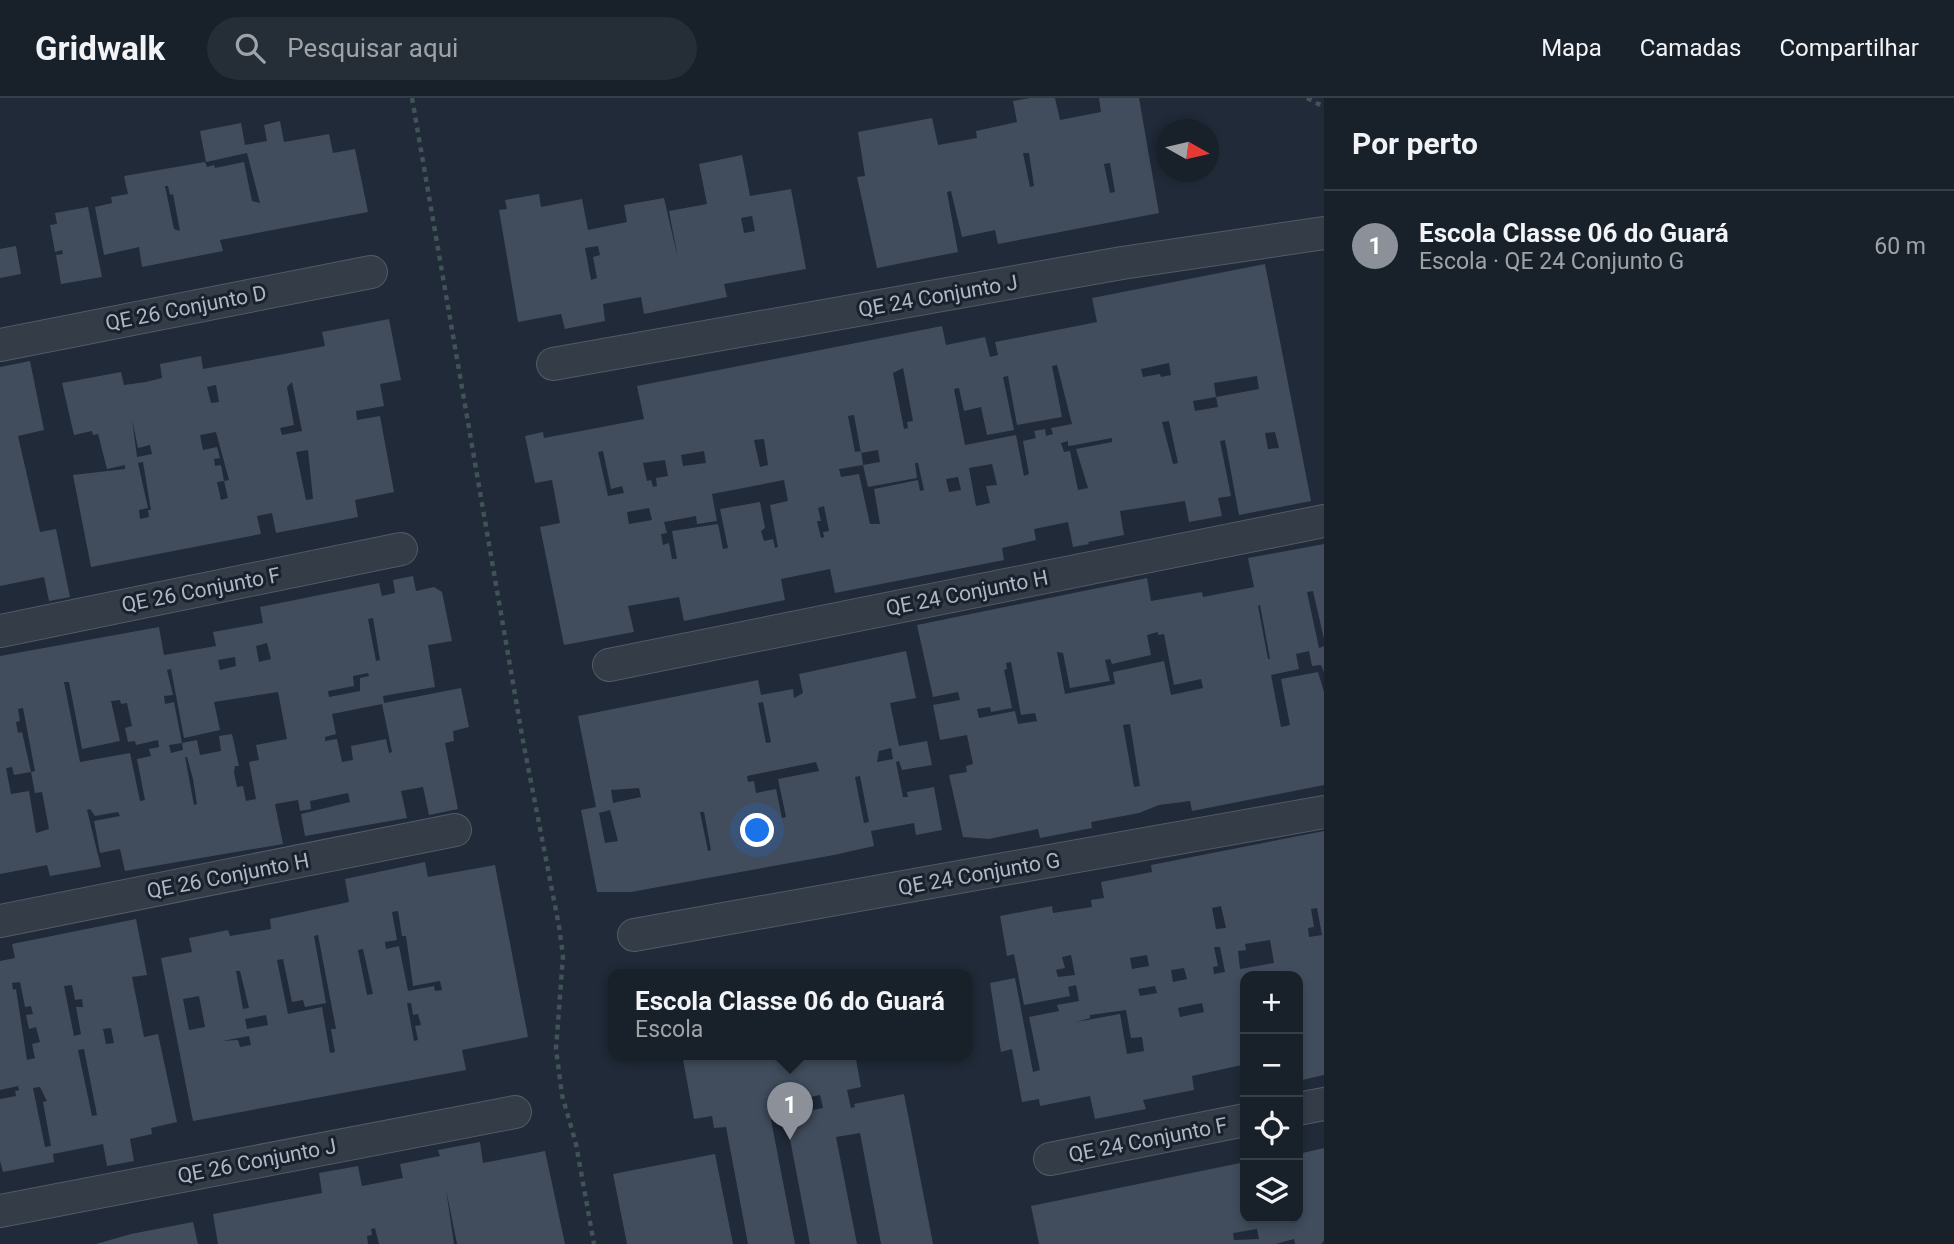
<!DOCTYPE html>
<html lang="pt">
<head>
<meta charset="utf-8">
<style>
	:root { --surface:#18202a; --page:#252d36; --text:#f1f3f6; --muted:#9fa3a8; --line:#363e47; --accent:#8c9099 }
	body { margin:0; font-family:Roboto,sans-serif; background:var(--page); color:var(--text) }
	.controls { position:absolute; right:21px; bottom:21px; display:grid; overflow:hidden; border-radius:14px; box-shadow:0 4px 10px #0003 }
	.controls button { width:63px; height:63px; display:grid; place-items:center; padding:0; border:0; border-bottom:2px solid var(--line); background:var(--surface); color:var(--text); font:35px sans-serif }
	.compass { position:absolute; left:1156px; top:21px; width:63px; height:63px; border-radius:50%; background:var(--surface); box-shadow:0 4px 10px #0003; rotate:98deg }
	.you { position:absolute; left:758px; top:733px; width:24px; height:24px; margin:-18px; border:5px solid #fff; border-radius:50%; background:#1a73e8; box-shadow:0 0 0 10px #1a73e833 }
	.badge { display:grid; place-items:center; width:46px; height:46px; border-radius:50%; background:var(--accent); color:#fff; font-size:23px; font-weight:700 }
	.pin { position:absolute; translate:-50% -58px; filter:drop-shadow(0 2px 4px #0008) }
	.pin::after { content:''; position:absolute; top:37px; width:24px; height:21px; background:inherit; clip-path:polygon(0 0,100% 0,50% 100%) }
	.popup { position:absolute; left:608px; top:871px; width:364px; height:91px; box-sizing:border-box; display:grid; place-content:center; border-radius:14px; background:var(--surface); filter:drop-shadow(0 2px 5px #0005); font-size:23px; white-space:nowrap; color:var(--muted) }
	.popup b { font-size:26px; color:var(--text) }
	.popup::after { content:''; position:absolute; left:50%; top:100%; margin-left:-14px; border:14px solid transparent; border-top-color:var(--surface) }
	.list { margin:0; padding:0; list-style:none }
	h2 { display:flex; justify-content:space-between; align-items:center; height:91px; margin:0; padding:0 28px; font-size:30px }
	h2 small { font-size:23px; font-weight:400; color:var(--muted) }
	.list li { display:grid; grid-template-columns:46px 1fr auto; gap:21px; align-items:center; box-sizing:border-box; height:112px; padding:0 28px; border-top:2px solid var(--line) }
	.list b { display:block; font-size:26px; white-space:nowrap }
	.list p { margin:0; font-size:23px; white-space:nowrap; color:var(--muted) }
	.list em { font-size:23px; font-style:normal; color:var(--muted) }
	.icon { flex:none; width:38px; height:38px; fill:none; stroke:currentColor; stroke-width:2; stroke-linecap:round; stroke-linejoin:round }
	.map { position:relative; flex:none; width:1324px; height:1146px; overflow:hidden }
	header { display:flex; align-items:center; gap:42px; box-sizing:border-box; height:98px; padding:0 35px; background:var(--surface); border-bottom:2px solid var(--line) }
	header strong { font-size:33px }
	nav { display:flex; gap:38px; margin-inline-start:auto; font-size:24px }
	.search { width:490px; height:63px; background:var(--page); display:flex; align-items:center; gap:18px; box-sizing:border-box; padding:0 24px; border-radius:38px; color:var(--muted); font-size:26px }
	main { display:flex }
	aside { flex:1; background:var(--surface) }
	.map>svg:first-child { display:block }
	.building { fill:#414d5d; fill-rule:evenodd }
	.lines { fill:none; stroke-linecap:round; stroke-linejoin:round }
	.street-casing { stroke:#515a66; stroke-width:34 }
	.path { stroke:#405356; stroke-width:4.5; stroke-dasharray:5 5; stroke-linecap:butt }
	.street { stroke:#343c48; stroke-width:32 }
	.labels { text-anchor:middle; stroke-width:6; stroke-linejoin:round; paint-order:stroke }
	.street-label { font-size:21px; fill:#aeb7c5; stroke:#19212d }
</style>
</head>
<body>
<header>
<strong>Gridwalk</strong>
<div class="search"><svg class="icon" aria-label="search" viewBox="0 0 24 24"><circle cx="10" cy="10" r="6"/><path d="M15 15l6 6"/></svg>Pesquisar aqui</div>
<nav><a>Mapa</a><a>Camadas</a><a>Compartilhar</a></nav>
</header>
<main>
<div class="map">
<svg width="1324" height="1146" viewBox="0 0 1324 1146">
	<rect width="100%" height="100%" fill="#202a38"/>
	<path class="building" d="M1030,0H1055L1060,22L1101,14L1099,0H1139L1159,115L998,146L995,132L962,139L951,93L947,94L958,154L877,170L857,79L865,78L858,34L932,20L938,47L977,40L976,33L1017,24L1013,3ZM1023,55H1029L1034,88L1030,89ZM1110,65L1115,94L1110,95L1104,66Z
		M280,23L284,44L329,36L333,55L355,51L368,114L220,142L223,153L142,169L139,149L104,157L95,109L112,105L111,99L128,96L124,78L205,64L207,69L214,67L215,70L244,64L252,103L260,105L247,55L206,64L200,33L241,25L245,47L267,43L264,27ZM165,88H168L170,97L173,96L180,133L174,131Z
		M742,57L750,98L791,91L806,171L724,186L727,199L644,216L641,199L603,206L605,223L565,231L561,216L518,224L499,112L507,111L505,102L539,96L541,109L582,101L588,132L627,124L624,107L664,100L678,161L669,113L707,106L699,66ZM752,118L755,133L744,135L741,120ZM598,148L600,157L593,159L597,180L591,182L585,150Z
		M88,109L102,179L61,186L56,157L63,156L62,152L55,154L50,127L57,126L55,115Z
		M16,148L21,176L0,180V151Z
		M1265,166L1311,403L1239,417L1225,342L1220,343L1231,398L1218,400L1222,418L1189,424L1185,403L1120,413L1124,437L1088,444L1089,446L1073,449L1068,424L1034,431L1036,442L1002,450L1004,462L835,495L830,471L781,481L785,502L684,523L679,499L628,508L634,534L564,547L540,429L560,425L552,382L535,385L525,338L543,334L544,340L644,321L637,288L942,228L946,247L985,239L990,259L998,257L995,244L1097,224L1092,200ZM1169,265L1171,277L1161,279L1160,276L1143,279L1141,271ZM1057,267L1072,326L1051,330L1053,336L1046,338L1045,331L1034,333L1036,340L1023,343L1029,376L1024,378L1016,337L965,347L954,291L959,290L964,313L981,309L987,337L1014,332L1003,279L1008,278L1017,327L1062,319L1052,268ZM903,270L913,323L907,324L908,330L904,331L893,275ZM1257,278L1259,291L1216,299L1214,285ZM1216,299L1218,309L1195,313L1193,303ZM854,317L861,355L878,352L880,364L863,367L868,389L917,380L915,365H918L924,392L920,393L918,382L874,391L880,426H870L859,376L841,379L839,371L863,367L861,353L855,354L848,318ZM1169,323L1178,365L1173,366L1162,324ZM1275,334L1279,350L1268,351L1265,335ZM1112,340V344L1076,351L1088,390L1078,392L1070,353L1064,354L1061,345L1068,343V348L1075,347ZM764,341L768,367L760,369L754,342ZM603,353L611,391L622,388L624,395L608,398L598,354ZM704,353L706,365L683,368L681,357ZM665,362L668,378L656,380L657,388L653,389L651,382L647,383L643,365ZM992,366L997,387L986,388L990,405L976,408L969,370ZM958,379L961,392L949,394L946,381ZM784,382L788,403L770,407L778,449L775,450L773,441L764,443L761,433L765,430L760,404L720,411L728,450L723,451L718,426L672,433L677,461H672L669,445L663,447L661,436L667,435L664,424L696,418L697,426L717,423L712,396ZM824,408L829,433L823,434L824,439L821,440L817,423H821L818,410ZM649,410L652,422L629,426L627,414Z
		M389,221L401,282L380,286L384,308L356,313L357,322L380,318L394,394L355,402L358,419L276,435L272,415L257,418L261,436L91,469L73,377L125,371V367L107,371L98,336L93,337L92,333L74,337L62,285L121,274L124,287L146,284L162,280L160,266L201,258L203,271L284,256L325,248L322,234ZM292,284L302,333L282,337L280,330L294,327L287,289ZM216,287L219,304L211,305L207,289ZM132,321L138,350L150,347L152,356L137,359ZM216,334L229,382L224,383L228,400L221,402L217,384L224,383L221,367L215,368L214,361L220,360L217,349L203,352L200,337ZM308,352L313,401L306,402L296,354ZM143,364L151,412H148L149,419L140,421L139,412L148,410L138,365Z
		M30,263L44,332L18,338L40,434L56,431L70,499L49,503L44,479L0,488V269Z
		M1324,446V541L1313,493L1307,494L1319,550L1324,548V574L1321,567L1312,568L1309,553L1296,556L1299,571L1271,577L1281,629L1290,627L1281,581L1318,574L1324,594V687L1192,713L1190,703L1159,707L1139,715L1091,724L1092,730L1040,740L1038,731L989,741L963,739L949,677L967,674L966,668L973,666L967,637L940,642L933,607L960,602L958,594L933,599L917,527L1147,480L1151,503L1202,494L1203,499L1254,489L1248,460ZM1260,507L1270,561H1268L1258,508ZM1158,534V537L1164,536L1174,587L1201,581L1203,590L1171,597L1164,563L1113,574L1115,586L1065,596L1057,554L1063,555L1070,590L1110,583L1105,562L1110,561L1112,566L1151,557L1147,537ZM1011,564L1021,617L1035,615L1037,623L1018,626L1015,613L979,620L977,611L990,609L991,614L1012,610L1004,572L1007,571L1006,565ZM1130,626L1140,688L1134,689L1123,627Z
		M413,478L416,493L434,489L442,494L452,543L428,547L435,589L383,598L384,605L461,590L469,629L453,633L454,643L445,645L458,711L429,717L423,689L401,693L407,720L305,738L301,716L350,704L348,695L310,703L311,711L300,713L298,702L275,706L283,746L125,773L120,751L100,755L94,723L120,718L118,714L95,718L90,711L87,712L101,769L50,778L47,767L0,776V558L159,529L164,557L216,548L213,534L263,525L260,509L379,485L382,498L395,495L393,482ZM373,520L380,562L376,563L368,521ZM267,545L271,561L259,564L256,548ZM235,559L236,568L220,572L218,562ZM171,571L184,640L220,632L214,604L278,594L287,641L256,647L259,662L249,664L256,701L246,703L243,688L237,689L234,674L235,668H239L232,636L219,638L221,653L200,657L197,642L182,645L183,652L171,655L169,647L182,645L174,604L165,606L164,598L173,597L167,572ZM368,575L369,578L360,580V593L329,599L328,593L354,588L353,578ZM64,584H69L82,651L120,643L111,603L120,602L121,606L127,605L132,628L125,630L128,644L135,643L136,647L158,642L159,649L149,651L151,658L137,661L145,702L140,703L130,655L80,664ZM382,606L392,654L389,655L386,641L351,648L353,662L342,664L337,641L325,643V639L336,636L332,616ZM23,610L35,673L31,674L35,695L42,694L49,731L36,735L29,693L11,696L6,670L12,669L14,677L31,674L22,634L18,635L16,624L20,623L18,611ZM185,659H187L193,681L197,706L194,707Z
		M906,553L916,600L890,605L899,648L927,643L932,667L902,672L899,663L896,664L903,699H908L907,694L934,689L942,732L916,737L914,725L871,733L874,748L834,757L631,794H597L581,712L596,709L578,618L758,582L761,597L793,591L794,600L803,595L799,576ZM763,604L771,644L766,645L758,605ZM891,650L893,661L877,664L879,653ZM816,664L819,673L778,681L786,719L782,720L776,691L756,695L754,683L748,684L747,678ZM860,678L869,724L864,725L855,679ZM639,690L641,699L613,705L611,692ZM610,712L618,743L605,745L599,715ZM700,714H704L711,752L708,753Z
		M1324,733V977L1298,983V878H1245V978L1242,967L1192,978L1194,992L1143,1002L1146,1011L1095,1021L1090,998L1040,1008L1039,1001L1022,1004L1012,951L1001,954L990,885L1015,880L1033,974L1040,972L1029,919L1059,913L1057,907L1079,903L1076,887L1068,889L1070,898L1024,907L1014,856L1007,858L1000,818L1052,808L1053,815L1092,809L1091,802L1104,800L1101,784L1152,774L1151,767ZM1221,808L1226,830L1216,831L1212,810ZM1317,810L1322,837L1309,839L1308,830L1314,829L1311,811ZM1270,842L1274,865L1240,871L1238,853L1246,852L1245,846ZM1214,849H1220L1225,874L1214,876L1213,869L1218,868ZM1071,857L1075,877L1058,879L1056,872L1065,870L1062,859ZM1147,857L1149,868L1132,871L1130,860ZM1184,870L1187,881L1173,884L1171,872ZM1155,888L1157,895L1140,898L1138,891ZM1202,905L1204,914L1180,919L1178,910ZM1126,912L1131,940L1142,939L1144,953L1127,956L1120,916L1076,924L1090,920V917Z
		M425,764L428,779L495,767L528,939L462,952L466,972L193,1023L161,860L192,854L189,840L228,832L230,838L271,831L270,821L349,804L345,781ZM398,813L402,838H406L413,888L440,883L442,892L435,893L434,888L408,893L399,848L386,851L385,844L397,842L392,814ZM318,837L336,931H331L335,954L330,955L322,909L288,916L277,862L283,861L292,904L303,902L305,909L326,905L314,838ZM363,851L373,896L367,897L358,852ZM236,873H240L249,910L243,911ZM199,898L205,929L189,932L183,901ZM407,905H411L413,917L418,916L421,927L415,928L418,942L414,943ZM266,917L268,927L247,931L245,921ZM249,938L251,947L240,949L238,942L222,943Z
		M136,821L147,877L132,879L144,939L158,936L177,1024L151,1030L152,1036L130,1041L134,1063L107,1068L103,1046L53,1056L54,1064L3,1074L0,1063V1001L16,998L15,993L19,992L18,988L0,992V863L15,860L12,846ZM20,884L25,909L31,908L33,916L26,917L29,931L36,929L40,944L32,946L35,960L27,962L16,891L13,892L12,885ZM72,887L75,902L82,901L83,909H76L81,936L74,938L64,888ZM111,930L114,945L106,946L103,931ZM84,951L97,1017L92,1018L78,952ZM40,989L47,1003L43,1004L51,1048L45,1049L33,990Z
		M682,956H855L861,989L847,992L851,1010L855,1009L854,1006L904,996L933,1146H881L860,1035L836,1039L857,1146H810L786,1020L771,1022L795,1146H748L726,1029L714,1030L712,1018L694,1021ZM820,997L823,1010L798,1015L795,1002Z
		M480,1044L483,1065L545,1053L565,1146H457L446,1091L454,1146H379L375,1130L371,1131L372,1137L367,1138L368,1146H218L213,1116L322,1095L319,1075L358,1068L362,1088L403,1080L400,1066L440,1058L438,1052Z
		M1324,1050V1143L1321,1146H1295L1294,1141L1276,1146H1039L1031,1108L1245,1064V1120H1298V1056ZM1257,1131L1259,1141L1234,1142L1233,1135Z
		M715,1056L733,1146H627L613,1076Z
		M193,1124L198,1146H96L131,1136Z"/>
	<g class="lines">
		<defs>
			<path id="street" d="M0,247L371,174
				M553,266L1122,165L1324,135
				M0,533L401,451
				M609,567L1324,423
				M0,823L455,732
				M634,837L1324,714
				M1298,1011L1324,1006
				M1050,1061L1245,1022
				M0,1113L515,1014"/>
		</defs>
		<use href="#street" class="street-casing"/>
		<path class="path" d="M412,0L523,643L559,828L563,858L556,951L562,997L576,1046L594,1146
			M1307,0L1324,9"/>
		<use href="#street" class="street"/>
	</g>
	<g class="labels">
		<g class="street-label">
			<text transform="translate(938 198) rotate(-10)" y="7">QE 24 Conjunto J</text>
			<text transform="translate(186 210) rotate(-11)" y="7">QE 26 Conjunto D</text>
			<text transform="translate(201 492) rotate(-11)" y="7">QE 26 Conjunto F</text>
			<text transform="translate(967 495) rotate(-11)" y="7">QE 24 Conjunto H</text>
			<text transform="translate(979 776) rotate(-10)" y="7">QE 24 Conjunto G</text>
			<text transform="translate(228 778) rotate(-11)" y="7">QE 26 Conjunto H</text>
			<text transform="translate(1148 1042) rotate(-11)" y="7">QE 24 Conjunto F</text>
			<text transform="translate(257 1063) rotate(-11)" y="7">QE 26 Conjunto J</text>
		</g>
	</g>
</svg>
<div class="controls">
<button>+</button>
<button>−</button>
<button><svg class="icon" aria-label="locate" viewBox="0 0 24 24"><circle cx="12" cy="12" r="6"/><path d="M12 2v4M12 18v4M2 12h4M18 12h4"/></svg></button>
<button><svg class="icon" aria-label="layers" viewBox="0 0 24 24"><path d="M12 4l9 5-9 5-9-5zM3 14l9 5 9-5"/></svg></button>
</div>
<svg class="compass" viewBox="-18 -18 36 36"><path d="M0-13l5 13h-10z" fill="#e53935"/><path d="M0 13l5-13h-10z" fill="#9fa3a8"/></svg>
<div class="you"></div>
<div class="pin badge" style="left:790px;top:1042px">1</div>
<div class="popup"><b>Escola Classe 06 do Guará</b>Escola</div>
</div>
<aside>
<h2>Por perto<small></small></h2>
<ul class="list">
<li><span class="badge">1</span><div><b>Escola Classe 06 do Guará</b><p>Escola · QE 24 Conjunto G</p></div><em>60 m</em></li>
</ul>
</aside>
</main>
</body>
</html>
